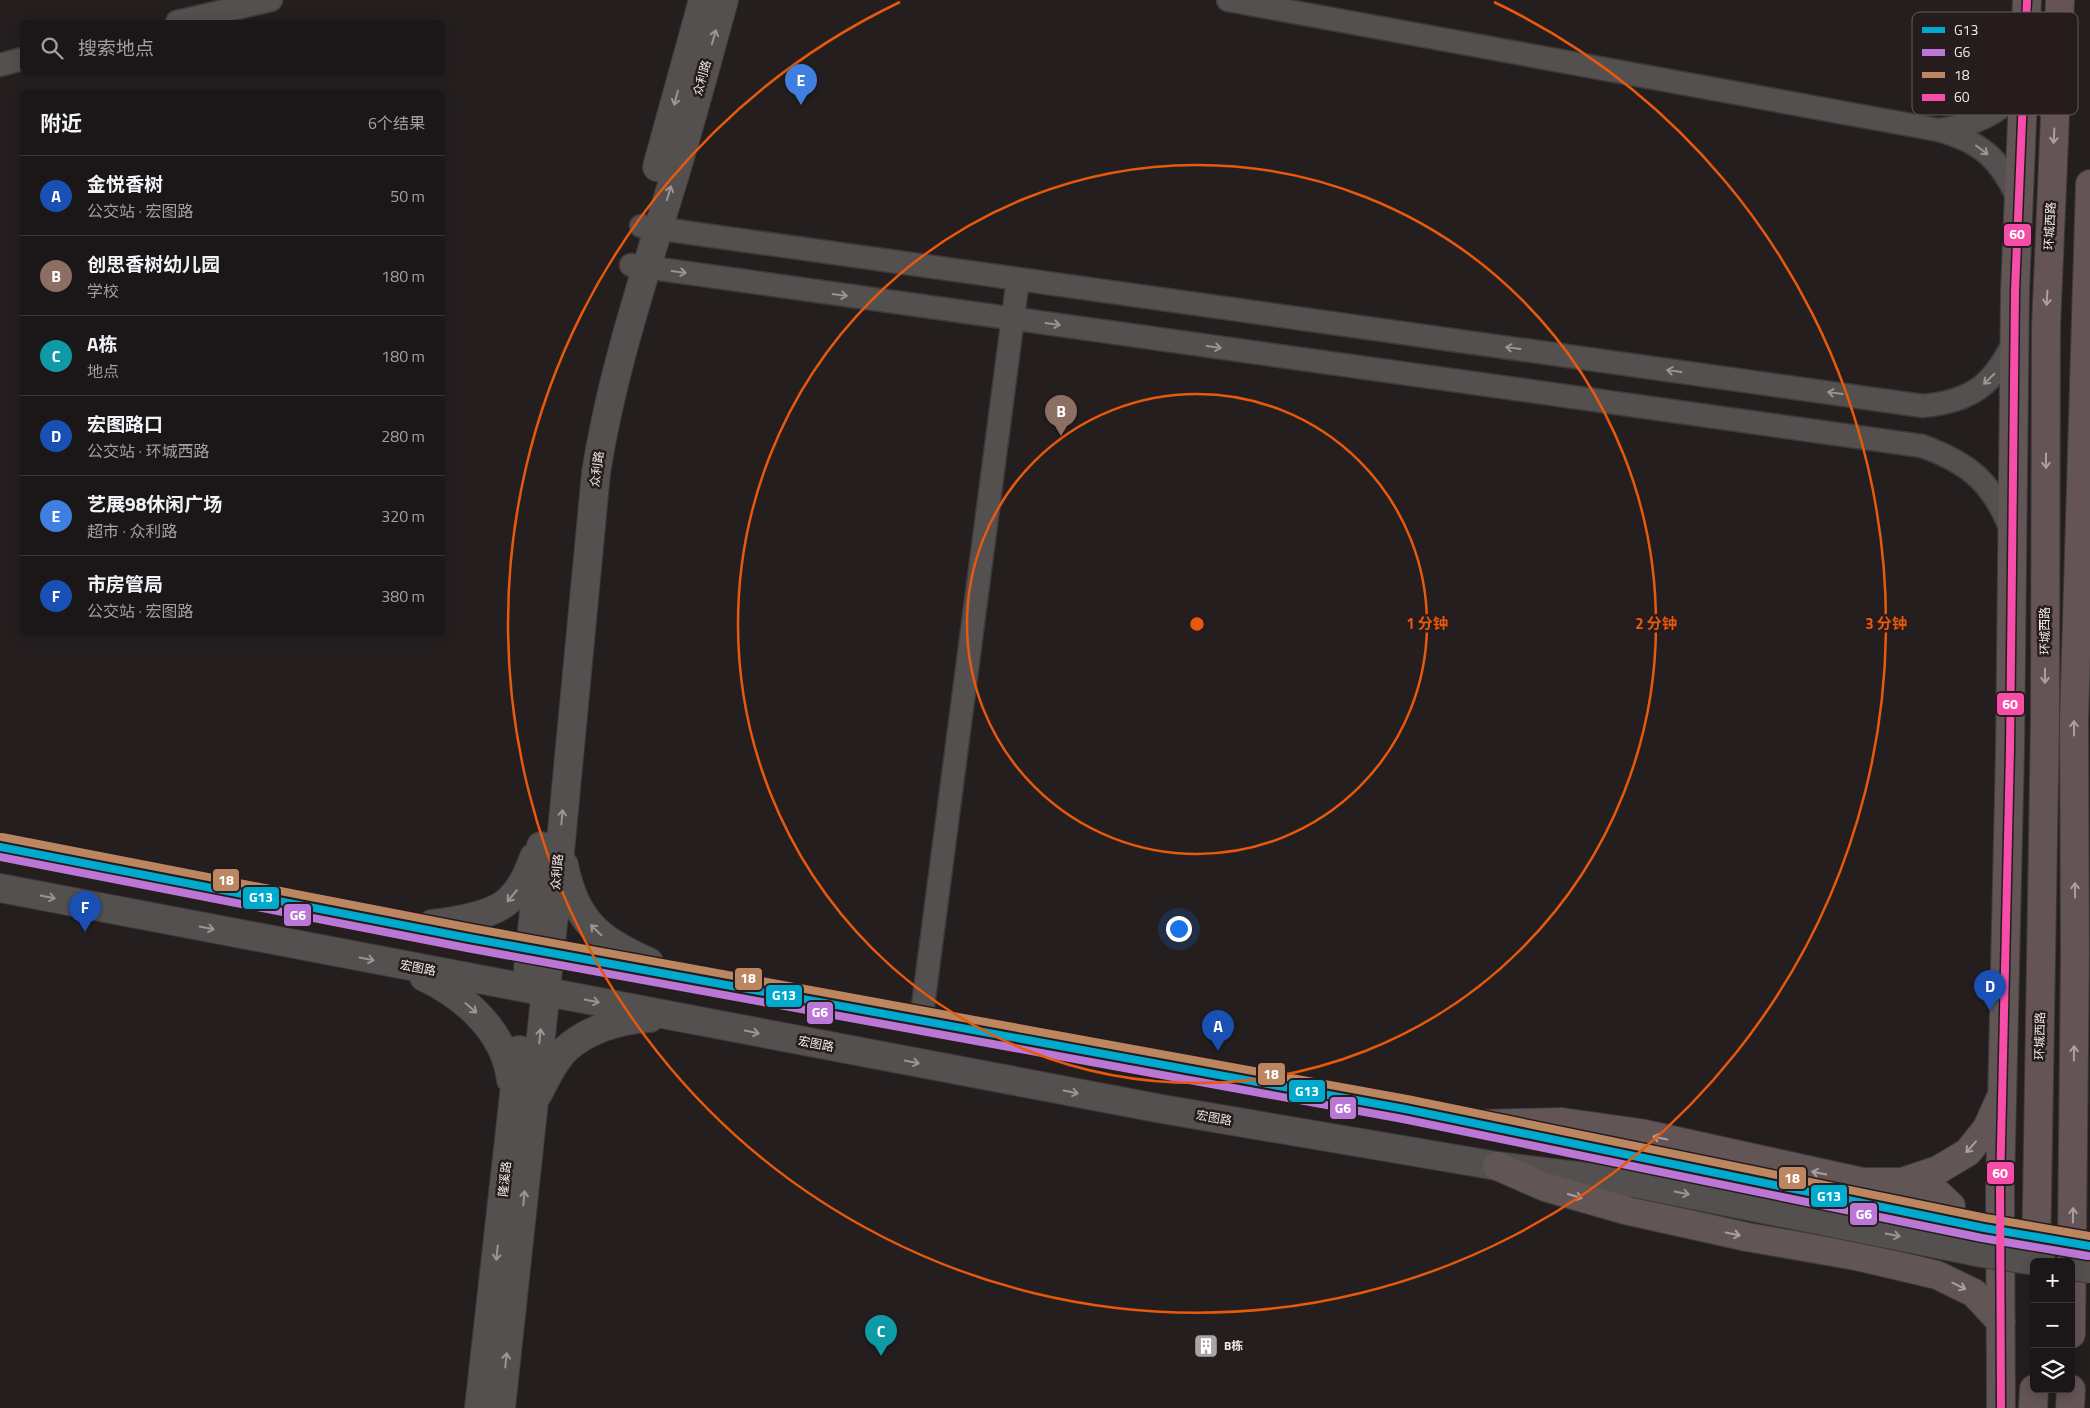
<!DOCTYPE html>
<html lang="zh">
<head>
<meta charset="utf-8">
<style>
	:root { --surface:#1b1617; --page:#241f20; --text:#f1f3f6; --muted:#a09fa1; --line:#393536; --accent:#2563eb }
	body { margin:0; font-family:"Titillium Web","Noto Sans SC",sans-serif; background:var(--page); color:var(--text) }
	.controls { position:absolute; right:15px; bottom:15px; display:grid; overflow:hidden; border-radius:8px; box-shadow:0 2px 12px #0003 }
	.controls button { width:45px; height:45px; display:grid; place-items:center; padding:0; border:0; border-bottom:1px solid var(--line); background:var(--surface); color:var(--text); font:25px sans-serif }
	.you { position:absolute; left:1178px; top:928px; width:18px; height:18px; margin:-12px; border:4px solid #fff; border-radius:50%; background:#1a73e8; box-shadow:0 0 0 8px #1a73e833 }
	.badge { display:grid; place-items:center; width:32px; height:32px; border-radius:50%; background:var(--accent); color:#fff; font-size:16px; font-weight:700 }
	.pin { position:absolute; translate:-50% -41px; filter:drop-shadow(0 1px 2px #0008) }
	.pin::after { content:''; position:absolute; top:26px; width:18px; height:15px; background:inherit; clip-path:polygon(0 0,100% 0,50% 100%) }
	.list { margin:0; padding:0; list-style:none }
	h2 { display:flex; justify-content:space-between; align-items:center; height:65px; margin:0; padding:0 20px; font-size:21px }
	h2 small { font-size:16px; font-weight:400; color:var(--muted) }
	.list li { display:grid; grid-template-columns:32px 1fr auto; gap:15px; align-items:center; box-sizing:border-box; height:80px; padding:0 20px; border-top:1px solid var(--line) }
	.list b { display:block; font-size:19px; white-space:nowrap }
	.list p { margin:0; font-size:16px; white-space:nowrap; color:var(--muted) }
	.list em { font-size:16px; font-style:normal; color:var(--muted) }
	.icon { flex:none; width:28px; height:28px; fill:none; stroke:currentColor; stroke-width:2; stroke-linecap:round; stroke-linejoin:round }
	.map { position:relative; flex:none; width:2090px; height:1408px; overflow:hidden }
	.search { position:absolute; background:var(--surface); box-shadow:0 2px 12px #0003; left:20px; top:20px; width:425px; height:55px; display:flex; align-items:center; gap:12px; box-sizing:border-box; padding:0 18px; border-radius:8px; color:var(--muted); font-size:19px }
	.panel { position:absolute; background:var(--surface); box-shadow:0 2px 12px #0003; left:20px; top:90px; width:425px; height:545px; border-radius:8px }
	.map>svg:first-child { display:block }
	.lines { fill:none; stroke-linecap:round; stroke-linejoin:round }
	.street-casing { stroke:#3e3a3a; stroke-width:25 }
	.secondary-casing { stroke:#3e3a3a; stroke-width:30 }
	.primary-casing { stroke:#3e3a3a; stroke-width:30 }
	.highway-casing { stroke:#3e3a3a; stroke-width:30 }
	.street { stroke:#545050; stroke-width:22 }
	.secondary { stroke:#545050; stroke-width:28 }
	.primary { stroke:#615556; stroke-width:28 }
	.highway { stroke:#645456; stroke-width:28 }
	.secondary-bridge-casing { stroke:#3e3a3a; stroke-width:30; stroke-linecap:butt }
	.secondary-bridge { stroke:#545050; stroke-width:28 }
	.bus-1-casing { stroke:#261c1d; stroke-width:11 }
	.bus-2-casing { stroke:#261c1d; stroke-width:11 }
	.bus-3-casing { stroke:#261c1d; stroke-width:11 }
	.bus-4-casing { stroke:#261c1d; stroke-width:11 }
	.bus-1 { stroke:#00a9ce; stroke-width:8 }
	.bus-2 { stroke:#ba77d6; stroke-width:8 }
	.bus-3 { stroke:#bb8660; stroke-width:8 }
	.bus-4 { stroke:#f54da8; stroke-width:8 }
	.oneway { stroke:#9b9595 }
	.oneway2 { stroke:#aa9fa0 }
	.oneway3 { stroke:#a9a0a0 }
	.ring { fill:none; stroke:#e8590c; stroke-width:2.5 }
	.labels { text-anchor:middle; stroke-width:5; stroke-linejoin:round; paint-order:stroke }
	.street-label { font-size:12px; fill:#f1eaea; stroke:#261c1d }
	.poi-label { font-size:12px; font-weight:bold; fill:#f1eaea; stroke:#261c1d; text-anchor:start }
	.key { fill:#261c1d; stroke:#635a5a; stroke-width:1 }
	.key-label { font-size:14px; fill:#f1eaea }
	.centre { fill:#e8590c; stroke:#261c1d; stroke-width:2.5 }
	.ring-label { font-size:15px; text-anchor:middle; font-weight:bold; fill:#e8590c; stroke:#261c1d; stroke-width:5; stroke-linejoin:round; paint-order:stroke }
	.line-badge { stroke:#261c1d; stroke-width:2 }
	.badge-label { font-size:14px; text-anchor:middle; font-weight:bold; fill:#fff }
</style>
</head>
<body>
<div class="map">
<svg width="2090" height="1408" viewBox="0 0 2090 1408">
	<rect width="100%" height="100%" fill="#241e1f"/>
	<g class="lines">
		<defs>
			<path id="street" d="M1228,0L1938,130C1982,142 2001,160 2019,201
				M177,22L271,0
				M0,65L22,59
				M1939,130C1976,125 1997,114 2024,88
				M641,226L1923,406C1972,401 1994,385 2015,339
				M631,265L1922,446C1969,463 1993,483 2011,530
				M921,1021L1018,279"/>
			<path id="secondary" d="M657,167L703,0
				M0,847L469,938L1405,1109L1631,1156
				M564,865C575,921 599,940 649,962
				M0,888L1162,1109L1497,1166L1634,1183
				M432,924C453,922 494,915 509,900C522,888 528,873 534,857
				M528,968L541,846
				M424,977C466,997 505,1032 511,1080
				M538,1094C545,1080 553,1063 564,1051C585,1030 621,1019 650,1018
				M479,1408L519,1050
				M501,1408L554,915L596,473C611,377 641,286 669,194C689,130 706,65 724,0"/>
			<path id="primary" d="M1480,1124L1562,1122L1640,1133L1862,1182H1902L1938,1170L1968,1152L1987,1128L2000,1099
				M1497,1166L1545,1187L1625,1210L1747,1237L1856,1256L1937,1275L1974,1293L2001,1322
				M1902,1182L1931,1187L1951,1206L1952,1232L1946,1242
				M2001,1408L2000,1189L2010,749L2015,291L2027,0"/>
			<path id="highway" d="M2036,1261L2045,719L2046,327L2060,0
				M2071,1334L2075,953L2074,721L2090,184
				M2033,1408L2034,1389
				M2070,1408L2071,1389"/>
		</defs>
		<use href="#street" class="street-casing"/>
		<use href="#secondary" class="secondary-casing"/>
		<use href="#primary" class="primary-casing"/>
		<use href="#highway" class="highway-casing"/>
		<use href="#street" class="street"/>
		<use href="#secondary" class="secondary"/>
		<use href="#primary" class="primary"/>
		<use href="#highway" class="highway"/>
		<defs>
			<path id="secondary-bridge" d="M1631,1156L1984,1228L2090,1246
				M1634,1183L1982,1253L2042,1262
				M2071,1266L2090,1269"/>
		</defs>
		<use href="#secondary-bridge" class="secondary-bridge-casing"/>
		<use href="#secondary-bridge" class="secondary-bridge"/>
		<defs>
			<path id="bus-1" d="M0,847L469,938L1405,1109L1984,1228L2090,1246"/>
			<path id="bus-2" d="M0,857L467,948L1403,1119L1982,1238L2088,1256"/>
			<path id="bus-3" d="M2,837L471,928L1407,1099L1986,1218L2090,1236"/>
			<path id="bus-4" d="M2001,1408L2000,1189L2010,749L2015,291L2027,0"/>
		</defs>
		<use href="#bus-1" class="bus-1-casing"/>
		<use href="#bus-2" class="bus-2-casing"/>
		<use href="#bus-3" class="bus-3-casing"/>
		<use href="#bus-4" class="bus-4-casing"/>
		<use href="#bus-1" class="bus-1"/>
		<use href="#bus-2" class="bus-2"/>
		<use href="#bus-3" class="bus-3"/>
		<use href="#bus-4" class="bus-4"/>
	</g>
	<defs><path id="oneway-shaft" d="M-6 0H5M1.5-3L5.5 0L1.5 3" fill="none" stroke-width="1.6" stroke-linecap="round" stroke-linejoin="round" transform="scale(1.25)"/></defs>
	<g class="oneway">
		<use href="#oneway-shaft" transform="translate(714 37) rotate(-74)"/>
		<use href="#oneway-shaft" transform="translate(676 98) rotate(105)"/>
		<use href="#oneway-shaft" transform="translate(1982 150) rotate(37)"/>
		<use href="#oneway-shaft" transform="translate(669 193) rotate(-73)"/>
		<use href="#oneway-shaft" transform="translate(679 272) rotate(8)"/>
		<use href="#oneway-shaft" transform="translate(840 295) rotate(8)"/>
		<use href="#oneway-shaft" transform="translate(1053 324) rotate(8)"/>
		<use href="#oneway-shaft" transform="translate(1214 347) rotate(8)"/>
		<use href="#oneway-shaft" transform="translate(1513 348) rotate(-172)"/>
		<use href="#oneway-shaft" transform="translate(1674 371) rotate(-172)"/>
		<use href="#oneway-shaft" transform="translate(1989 379) rotate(136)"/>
		<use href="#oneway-shaft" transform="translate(1835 393) rotate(-172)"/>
		<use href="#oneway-shaft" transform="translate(562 817) rotate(-85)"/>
		<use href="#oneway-shaft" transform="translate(512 896) rotate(130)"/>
		<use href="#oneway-shaft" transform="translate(48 897) rotate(11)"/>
		<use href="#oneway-shaft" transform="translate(207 928) rotate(11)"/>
		<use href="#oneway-shaft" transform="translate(596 930) rotate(-136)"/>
		<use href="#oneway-shaft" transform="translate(367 959) rotate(11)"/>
		<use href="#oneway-shaft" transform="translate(592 1001) rotate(11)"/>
		<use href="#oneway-shaft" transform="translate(471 1008) rotate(41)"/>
		<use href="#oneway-shaft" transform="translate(752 1032) rotate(11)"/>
		<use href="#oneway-shaft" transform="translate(540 1036) rotate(-84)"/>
		<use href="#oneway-shaft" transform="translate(912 1062) rotate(11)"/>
		<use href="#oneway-shaft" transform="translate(1071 1092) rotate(11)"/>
		<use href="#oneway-shaft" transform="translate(1682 1193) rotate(11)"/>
		<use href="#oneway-shaft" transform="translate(524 1198) rotate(-84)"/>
		<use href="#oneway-shaft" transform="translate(1893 1235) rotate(11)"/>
		<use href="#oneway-shaft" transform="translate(497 1253) rotate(96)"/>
		<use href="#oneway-shaft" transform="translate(506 1360) rotate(-84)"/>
	</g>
	<g class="oneway2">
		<use href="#oneway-shaft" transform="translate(2054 136) rotate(93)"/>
		<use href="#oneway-shaft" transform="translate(2047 298) rotate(93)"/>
		<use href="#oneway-shaft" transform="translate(2046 461) rotate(90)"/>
		<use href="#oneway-shaft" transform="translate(2045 676) rotate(90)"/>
		<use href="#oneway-shaft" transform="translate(2074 728) rotate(-90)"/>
		<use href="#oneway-shaft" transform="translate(2075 890) rotate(-90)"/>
		<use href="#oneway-shaft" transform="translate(2074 1053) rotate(-89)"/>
		<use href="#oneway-shaft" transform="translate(2073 1215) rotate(-89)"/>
	</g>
	<g class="oneway3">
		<use href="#oneway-shaft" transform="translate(1660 1138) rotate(-168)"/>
		<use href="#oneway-shaft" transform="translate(1971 1147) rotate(132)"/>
		<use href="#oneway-shaft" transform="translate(1819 1173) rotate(-168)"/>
		<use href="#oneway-shaft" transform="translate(1575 1196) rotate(16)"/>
		<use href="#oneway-shaft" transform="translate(1733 1234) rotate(12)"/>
		<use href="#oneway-shaft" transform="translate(1959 1286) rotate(26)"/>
	</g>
	<g class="ring">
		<circle cx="1197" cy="624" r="230"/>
		<circle cx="1197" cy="624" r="459"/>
		<path d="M1494 2A689 689 0 1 1 900 2"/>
	</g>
	<defs>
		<symbol id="building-square" viewBox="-11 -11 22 22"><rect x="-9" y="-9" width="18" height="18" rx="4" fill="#a9a3a3" stroke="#261c1d"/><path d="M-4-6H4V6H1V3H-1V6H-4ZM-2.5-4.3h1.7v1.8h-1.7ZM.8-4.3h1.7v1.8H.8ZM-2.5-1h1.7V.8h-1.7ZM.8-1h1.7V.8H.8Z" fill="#fff"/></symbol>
	</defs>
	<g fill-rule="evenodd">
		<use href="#building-square" x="1192" y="1332" width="28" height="28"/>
	</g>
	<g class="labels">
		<g class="street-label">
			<text transform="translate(702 78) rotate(-74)" y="4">众利路</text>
			<text transform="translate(2050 226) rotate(-87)" y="4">环城西路</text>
			<text transform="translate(597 469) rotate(-82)" y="4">众利路</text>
			<text transform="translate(2045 631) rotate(-90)" y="4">环城西路</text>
			<text transform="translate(557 872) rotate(-85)" y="4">众利路</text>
			<text transform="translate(418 968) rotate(11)" y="4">宏图路</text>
			<text transform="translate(2040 1036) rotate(-89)" y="4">环城西路</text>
			<text transform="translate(816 1044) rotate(11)" y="4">宏图路</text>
			<text transform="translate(1214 1118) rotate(10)" y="4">宏图路</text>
			<text transform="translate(505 1179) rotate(-84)" y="4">隆溪路</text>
		</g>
		<g class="poi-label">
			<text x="1224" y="1350">B栋</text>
		</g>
	</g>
	<rect x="1912" y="12" width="166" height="103" rx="8" class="key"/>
	<rect x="1922" y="27" width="23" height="6" fill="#00a9ce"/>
	<rect x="1922" y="49" width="23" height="7" fill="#ba77d6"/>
	<rect x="1922" y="72" width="23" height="6" fill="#bb8660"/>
	<rect x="1922" y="94" width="23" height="7" fill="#f54da8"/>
	<g class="key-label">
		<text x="1954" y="35">G13</text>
		<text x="1954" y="57">G6</text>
		<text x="1954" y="80">18</text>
		<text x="1954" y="102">60</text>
	</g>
	<circle cx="1197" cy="624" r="8" class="centre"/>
	<g class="ring-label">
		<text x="1427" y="629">1 分钟</text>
		<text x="1656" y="629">2 分钟</text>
		<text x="1886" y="629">3 分钟</text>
	</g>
	<g class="line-badge">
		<rect x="2003" y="223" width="29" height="24" rx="5" fill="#f54da8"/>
		<rect x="1996" y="692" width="29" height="24" rx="5" fill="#f54da8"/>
		<rect x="212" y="868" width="28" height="24" rx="5" fill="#bb8660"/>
		<rect x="242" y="886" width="38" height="24" rx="5" fill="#00a9ce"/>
		<rect x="283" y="903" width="29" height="24" rx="5" fill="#ba77d6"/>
		<rect x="734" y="967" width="29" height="24" rx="5" fill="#bb8660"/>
		<rect x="765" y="984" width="38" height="24" rx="5" fill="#00a9ce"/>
		<rect x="806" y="1001" width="28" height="24" rx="5" fill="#ba77d6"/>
		<rect x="1257" y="1062" width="29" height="24" rx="5" fill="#bb8660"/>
		<rect x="1288" y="1079" width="38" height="24" rx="5" fill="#00a9ce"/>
		<rect x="1329" y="1096" width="28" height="24" rx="5" fill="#ba77d6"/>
		<rect x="1986" y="1161" width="29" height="24" rx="5" fill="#f54da8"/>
		<rect x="1778" y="1166" width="29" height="24" rx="5" fill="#bb8660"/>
		<rect x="1810" y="1184" width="38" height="24" rx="5" fill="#00a9ce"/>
		<rect x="1849" y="1202" width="29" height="24" rx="5" fill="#ba77d6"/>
	</g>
	<g class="badge-label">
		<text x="2017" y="239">60</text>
		<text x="2010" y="709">60</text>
		<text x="226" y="885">18</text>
		<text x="261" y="902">G13</text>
		<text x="298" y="920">G6</text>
		<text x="748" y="983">18</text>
		<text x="784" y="1000">G13</text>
		<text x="820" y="1017">G6</text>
		<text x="1271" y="1079">18</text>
		<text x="1307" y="1096">G13</text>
		<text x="1343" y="1113">G6</text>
		<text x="2000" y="1178">60</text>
		<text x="1792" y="1183">18</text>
		<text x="1829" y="1201">G13</text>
		<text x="1864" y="1219">G6</text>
	</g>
</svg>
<div class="controls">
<button>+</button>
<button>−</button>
<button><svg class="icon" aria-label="layers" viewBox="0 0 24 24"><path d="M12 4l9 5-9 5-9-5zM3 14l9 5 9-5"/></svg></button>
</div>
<div class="you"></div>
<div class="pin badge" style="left:1218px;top:1051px;background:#1a4fb4">A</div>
<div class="pin badge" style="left:1061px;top:436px;background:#8d6e63">B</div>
<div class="pin badge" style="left:881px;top:1356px;background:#0f9aa8">C</div>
<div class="pin badge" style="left:1990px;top:1011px;background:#1a4fb4">D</div>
<div class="pin badge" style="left:801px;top:105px;background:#3f7fe0">E</div>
<div class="pin badge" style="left:85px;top:932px;background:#1a4fb4">F</div>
<div class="search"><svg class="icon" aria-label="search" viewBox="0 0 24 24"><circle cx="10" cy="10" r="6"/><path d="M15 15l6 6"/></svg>搜索地点</div>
<section class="panel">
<h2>附近<small>6个结果</small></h2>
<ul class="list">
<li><span class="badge" style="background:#1a4fb4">A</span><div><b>金悦香树</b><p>公交站 · 宏图路</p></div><em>50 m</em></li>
<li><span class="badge" style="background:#8d6e63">B</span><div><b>创思香树幼儿园</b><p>学校</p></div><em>180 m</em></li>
<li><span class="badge" style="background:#0f9aa8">C</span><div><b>A栋</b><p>地点</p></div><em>180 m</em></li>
<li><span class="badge" style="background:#1a4fb4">D</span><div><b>宏图路口</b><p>公交站 · 环城西路</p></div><em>280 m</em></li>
<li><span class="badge" style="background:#3f7fe0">E</span><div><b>艺展98休闲广场</b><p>超市 · 众利路</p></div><em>320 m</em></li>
<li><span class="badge" style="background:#1a4fb4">F</span><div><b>市房管局</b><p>公交站 · 宏图路</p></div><em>380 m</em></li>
</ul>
</section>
</div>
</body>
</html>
